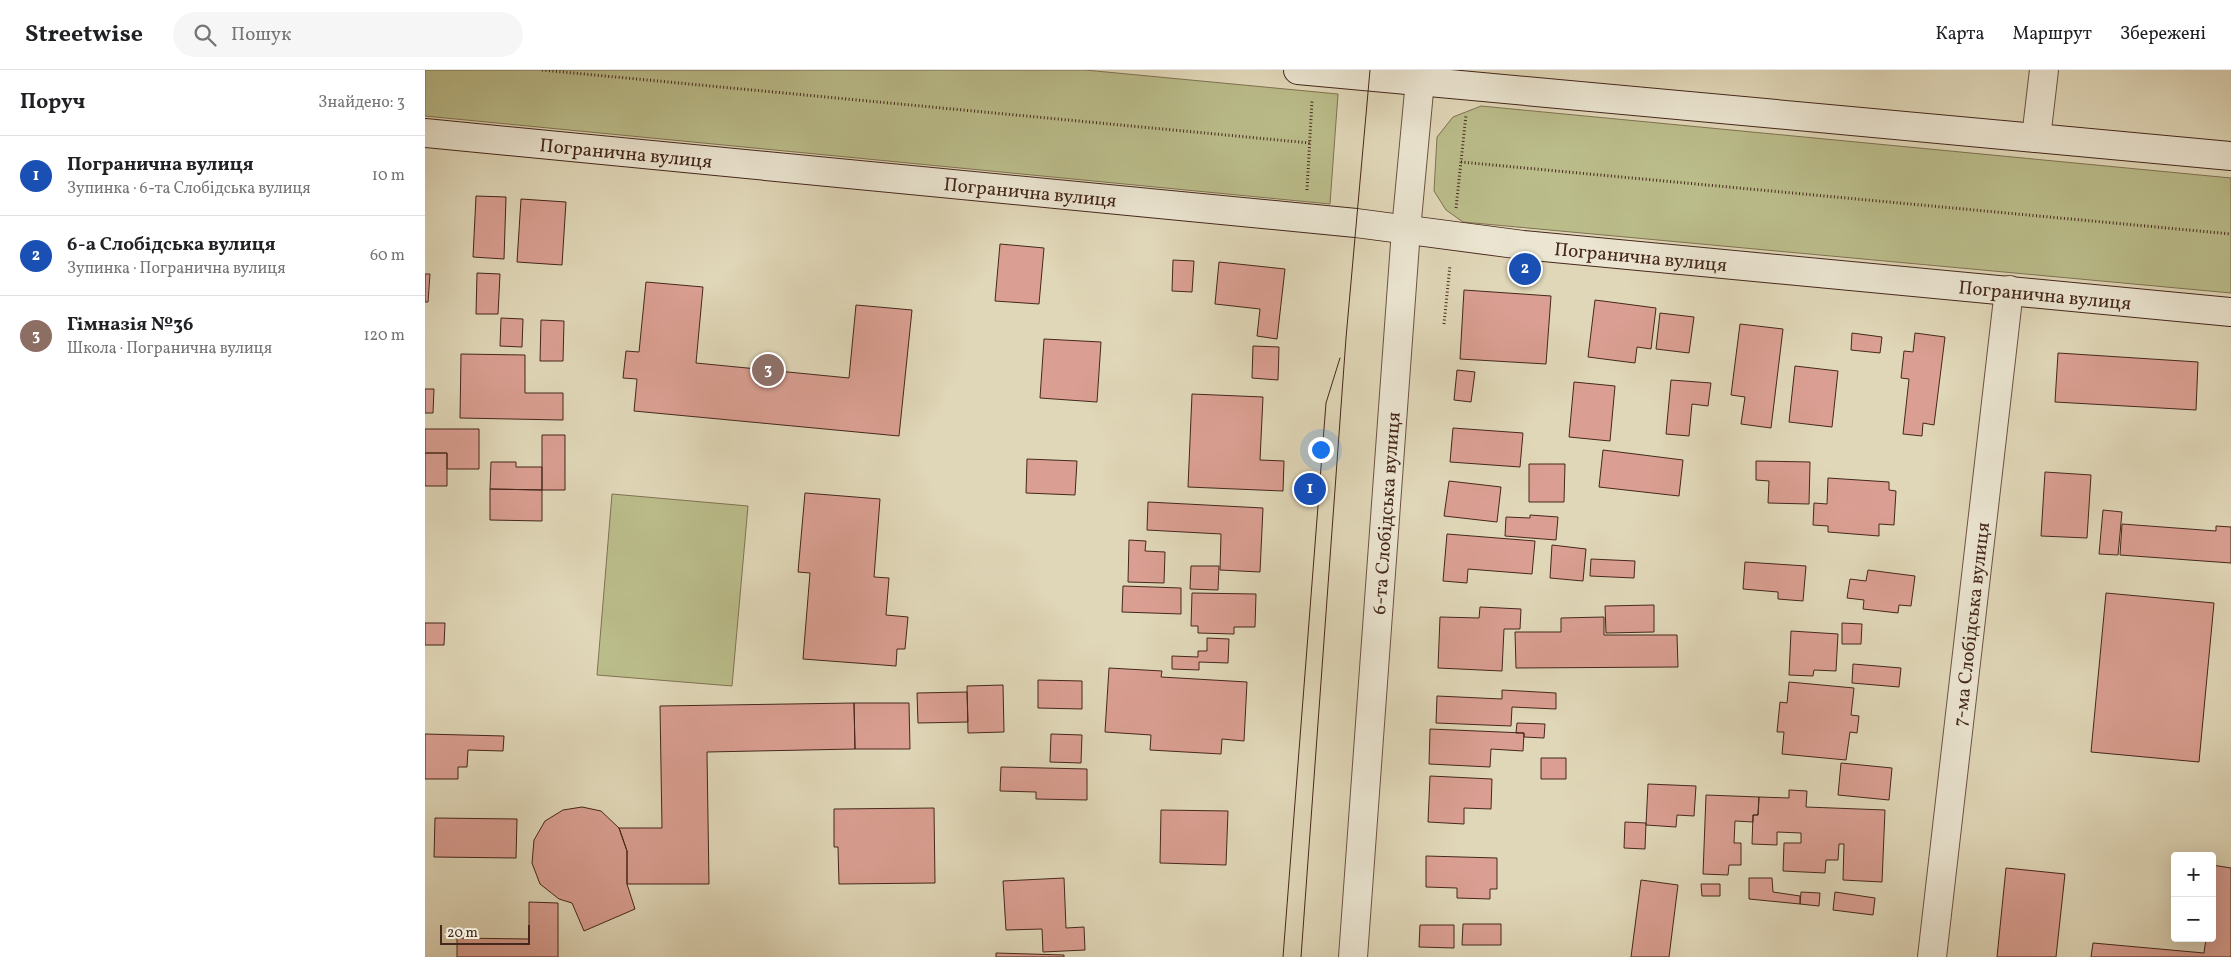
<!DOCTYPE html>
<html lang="uk">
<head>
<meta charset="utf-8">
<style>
	:root { --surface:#fff; --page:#f6f6f6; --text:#202124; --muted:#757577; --line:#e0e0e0; --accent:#8f2418 }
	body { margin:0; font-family:Vollkorn,serif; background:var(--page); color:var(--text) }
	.controls { position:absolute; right:15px; bottom:15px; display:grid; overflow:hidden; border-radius:5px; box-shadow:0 5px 20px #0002 }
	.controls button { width:45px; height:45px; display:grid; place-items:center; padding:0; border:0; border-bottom:1px solid var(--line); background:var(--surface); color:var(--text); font:25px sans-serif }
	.scale { position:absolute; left:15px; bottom:12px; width:90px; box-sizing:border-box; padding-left:5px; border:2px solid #45271b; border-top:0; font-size:14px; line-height:18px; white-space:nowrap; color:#45271b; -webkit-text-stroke:4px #ebe5d1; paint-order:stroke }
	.you { position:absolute; left:895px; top:379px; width:18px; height:18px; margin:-12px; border:4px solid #fff; border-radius:50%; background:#1a73e8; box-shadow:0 0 0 8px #1a73e833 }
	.badge { display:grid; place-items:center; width:32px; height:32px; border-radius:50%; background:var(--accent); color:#fff; font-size:16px; font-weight:700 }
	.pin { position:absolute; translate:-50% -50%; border:2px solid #fff; box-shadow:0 1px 5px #0006 }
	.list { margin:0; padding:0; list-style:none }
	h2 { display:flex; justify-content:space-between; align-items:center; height:65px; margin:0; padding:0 20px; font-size:21px }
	h2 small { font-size:16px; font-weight:400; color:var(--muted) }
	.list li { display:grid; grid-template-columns:32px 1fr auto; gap:15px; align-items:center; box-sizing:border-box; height:80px; padding:0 20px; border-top:1px solid var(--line) }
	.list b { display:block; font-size:19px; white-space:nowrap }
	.list p { margin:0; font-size:16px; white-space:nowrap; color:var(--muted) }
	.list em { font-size:16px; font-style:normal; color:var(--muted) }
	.icon { flex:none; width:28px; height:28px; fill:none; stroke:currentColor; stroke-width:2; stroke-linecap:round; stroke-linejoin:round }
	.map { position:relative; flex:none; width:1806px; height:887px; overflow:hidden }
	header { display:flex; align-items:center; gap:30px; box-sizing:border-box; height:70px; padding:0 25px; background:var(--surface); border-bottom:1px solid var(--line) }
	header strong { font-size:24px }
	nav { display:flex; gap:28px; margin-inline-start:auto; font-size:18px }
	.search { width:350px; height:45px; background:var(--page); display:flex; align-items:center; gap:12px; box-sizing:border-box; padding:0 18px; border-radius:28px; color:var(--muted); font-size:19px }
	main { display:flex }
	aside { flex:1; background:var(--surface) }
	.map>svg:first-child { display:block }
	.green { fill:#babc8a; stroke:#807252 }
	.building { fill:#da9f92; stroke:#45271b }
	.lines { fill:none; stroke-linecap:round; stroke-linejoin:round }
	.minor-casing { stroke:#6c5342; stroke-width:30 }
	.tertiary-casing { stroke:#6c5342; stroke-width:30 }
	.secondary-casing { stroke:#45271b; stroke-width:30 }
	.path { stroke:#45271b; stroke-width:3; stroke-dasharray:1 2.5; stroke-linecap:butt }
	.minor { stroke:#ebe5d1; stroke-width:28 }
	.tertiary { stroke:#ebe5d1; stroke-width:28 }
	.secondary { stroke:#ebe5d1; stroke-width:28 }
	.tram { stroke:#45271b; stroke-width:1 }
	.labels { text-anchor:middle; stroke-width:4.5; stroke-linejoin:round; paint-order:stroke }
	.street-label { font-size:19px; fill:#45271b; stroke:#ebe5d1 }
</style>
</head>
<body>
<header>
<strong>Streetwise</strong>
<div class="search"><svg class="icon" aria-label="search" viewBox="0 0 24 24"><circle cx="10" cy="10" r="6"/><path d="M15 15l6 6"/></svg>Пошук</div>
<nav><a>Карта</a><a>Маршрут</a><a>Збережені</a></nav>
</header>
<main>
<aside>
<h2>Поруч<small>Знайдено: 3</small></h2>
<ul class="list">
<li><span class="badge" style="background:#1a4fb4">1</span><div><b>Погранична вулиця</b><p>Зупинка · 6-та Слобідська вулиця</p></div><em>10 m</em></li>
<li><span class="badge" style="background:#1a4fb4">2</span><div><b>6-а Слобідська вулиця</b><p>Зупинка · Погранична вулиця</p></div><em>60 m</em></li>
<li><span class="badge" style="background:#8d6e63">3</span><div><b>Гімназія №36</b><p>Школа · Погранична вулиця</p></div><em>120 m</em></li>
</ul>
</aside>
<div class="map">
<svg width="1806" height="887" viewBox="0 0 1806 887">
	<rect width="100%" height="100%" fill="#e0d7b8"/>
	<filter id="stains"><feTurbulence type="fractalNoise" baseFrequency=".004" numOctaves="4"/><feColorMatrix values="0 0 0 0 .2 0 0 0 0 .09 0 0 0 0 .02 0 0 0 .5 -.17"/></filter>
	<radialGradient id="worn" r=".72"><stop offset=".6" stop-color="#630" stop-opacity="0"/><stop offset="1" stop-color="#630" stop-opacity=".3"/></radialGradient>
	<path class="green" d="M0,0H660L913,24L905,134L0,46Z
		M1056,36L1806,108V223L1038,152L1021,140L1009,121L1012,67L1028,47Z
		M187,424L323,436L307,616L172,605Z"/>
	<path class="building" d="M51,126L81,127L79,189L48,187Z
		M96,129L141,132L137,195L92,192Z
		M575,174L619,178L614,234L570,231Z
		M748,190L769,191L767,222L747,221Z
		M794,192L860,199L852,269L832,266L835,239L790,234Z
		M52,203L75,204L73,244H51Z
		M0,204H5L3,232H0Z
		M221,212L278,217L271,293L424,308L431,235L487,240L474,366L209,341L212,309L198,308L201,281L214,282Z
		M1039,220L1126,226L1121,294L1035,289Z
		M1170,230L1231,238L1226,279L1212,277L1210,293L1163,287Z
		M1235,243L1269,247L1264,283L1231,279Z
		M76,248L98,249L97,277L75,276Z
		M116,250L139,251L138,291H115Z
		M1315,254L1358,259L1346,358L1316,354L1320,327L1306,325Z
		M1427,263L1457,267L1455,283L1426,280Z
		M1490,263L1520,267L1509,355L1498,353L1497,366L1478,364L1484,309L1476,308L1479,281L1488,282Z
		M619,269L676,272L672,332L615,328Z
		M828,276L854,277L853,310L827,308Z
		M1633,283L1773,292L1771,340L1630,332Z
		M36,284L100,285V323H138V350L35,348Z
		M1370,296L1413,301L1407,357L1364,352Z
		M1032,300L1050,302L1046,332L1029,330Z
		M1246,310L1286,313L1283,336L1267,334L1264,366L1241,364Z
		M1149,312L1190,316L1185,371L1144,367Z
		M0,319H9L8,343H0Z
		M767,324L838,327L835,390L859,391L858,421L763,417Z
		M1028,358L1098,363L1095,397L1025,392Z
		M0,359H54V399H22V383H0Z
		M117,365H140V420H117Z
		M1178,380L1258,390L1254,426L1174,417Z
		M0,383H22V416H0Z
		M602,389L652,391L650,425L601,423Z
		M1331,391L1385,392L1384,434L1343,433L1344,411L1331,410Z
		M66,392H91V397H117V420L65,419Z
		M1104,394H1140L1139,432H1104Z
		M1620,402L1666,405L1662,468L1616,466Z
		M1403,408L1464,412V420L1471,421L1469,455L1454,454V466L1403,462V456L1388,455L1389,433L1402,434Z
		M1024,411L1076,417L1072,452L1019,446Z
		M65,419L117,420V451L65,450Z
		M380,423L455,429L449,507L464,508L461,545L483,547L480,579H472L471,596L378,589L385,503L373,502Z
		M723,432L838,438L835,502L795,500L796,464L722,460Z
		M1678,440L1697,442L1693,485L1674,484Z
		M1105,445L1133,447L1131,470L1080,466L1081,447L1105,448Z
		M1697,454L1791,461V456L1806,457V493L1695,485Z
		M1022,464L1110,471L1107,504L1043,499L1042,513L1018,511Z
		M704,470L721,471L720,481L740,482L739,513L703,512Z
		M1127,475L1161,479L1158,511L1125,508Z
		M1166,489L1210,491L1209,508L1165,506Z
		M1320,492L1381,496L1378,531L1353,529V522L1318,519Z
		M766,496H794L793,520L765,519Z
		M1443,500L1490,506L1486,536L1474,535L1473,543L1438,539L1439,530L1422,528L1425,509L1441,511Z
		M698,516L756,518V544L697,542Z
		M767,523L831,524L830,557H809V564L773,563V556H766Z
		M1681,523L1789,533L1774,692L1666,682Z
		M1229,535V562L1181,563L1180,536Z
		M1055,537L1096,539L1095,559H1079L1077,601L1013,598L1015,547L1054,548Z
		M1179,547V565H1252L1253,597L1091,598L1090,562H1136V548Z
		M0,553H20L19,575H0Z
		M1417,553L1437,554L1436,574H1417Z
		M1366,561L1413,564L1411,601L1389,600L1388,606L1364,605Z
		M782,568L804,569L803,593L774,592V600L747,599V586L773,587V581H782Z
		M1428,594L1476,598L1474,617L1427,613Z
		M684,598L737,601L736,607L822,612L819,671L797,669L796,684L725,680L726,665L680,662Z
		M613,610L657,611V639L613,638Z
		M1364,612L1429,618L1426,645L1434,646L1432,663L1425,662L1421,690L1357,684L1359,662H1352L1355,632L1362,633Z
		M578,615L579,662L543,663L542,616Z
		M1077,620L1131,623V639L1087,637L1086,656L1011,653L1012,626L1077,629Z
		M542,622L543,652L493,653L492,623Z
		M429,633H484L485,679H430Z
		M429,633L430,679L282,682L284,814H202V781L194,758H237L235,636Z
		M1092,653L1120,654L1119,668L1099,667V663H1091Z
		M1005,659L1099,663L1098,681L1066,679L1065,697L1004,694Z
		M0,664L79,666L78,681L43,680L42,697H33V709H0Z
		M626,664L657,665L656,693L625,692Z
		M1116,688H1141V709H1116Z
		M1416,693L1467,698L1464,730L1413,725Z
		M576,697L662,699V730L611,729V722L575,721Z
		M1005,706L1067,709L1066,739L1039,738V754L1003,752Z
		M1223,714L1271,716L1269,746L1252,745L1251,757L1221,755Z
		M1364,720L1382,721L1381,737L1460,740L1457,812L1418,810L1419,774H1414L1413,790H1401L1400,803L1358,801L1359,773H1376V763L1352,762V775L1327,774L1328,745H1333L1334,727L1364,728Z
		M1281,725L1334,727L1333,745H1328V752L1310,751L1309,773H1316V795H1304L1303,805L1278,804Z
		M157,737L176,741L194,758L202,781V814L210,839L159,861L147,833L134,829L115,814L107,793L109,770L120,751L138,740Z
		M509,738L510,813L414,814L413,777H409V739Z
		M736,740L803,741L801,795L735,793Z
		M10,748L92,749L91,788L9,787Z
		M1200,752L1221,753L1220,779L1199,778Z
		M1001,786L1072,788V819H1065V829L1032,828V818L1001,817Z
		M1787,795L1806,798V887H1666L1668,873L1779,883L1781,868H1787Z
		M1581,798L1640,804L1631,887H1572Z
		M639,808L641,858L659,857L660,880L618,882L617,859L581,860L578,811Z
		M1324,808H1347L1348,822L1375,826V834L1324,829Z
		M1216,810L1253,815L1244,887H1206Z
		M1276,814H1295V826H1277Z
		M1376,822L1395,823L1394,836L1375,834Z
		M1410,822L1450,828L1448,845L1408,840Z
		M104,832L133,833V887H32V868L104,869Z
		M1038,854H1076V875H1037Z
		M995,855H1029V878L994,877Z
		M571,883L639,885V887H571Z"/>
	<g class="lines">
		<defs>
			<g id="minor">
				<path d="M1611,68L1619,0"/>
				<path id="s1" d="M1507,887L1584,220"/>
			</g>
			<g id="tertiary">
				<path id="s2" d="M928,887L981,160L996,0"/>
			</g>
			<g id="secondary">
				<path d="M873,0L1806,86"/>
				<path id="s3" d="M0,63L931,153L1098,175L1806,242"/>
			</g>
		</defs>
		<use href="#minor" class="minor-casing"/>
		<use href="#tertiary" class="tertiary-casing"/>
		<use href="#secondary" class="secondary-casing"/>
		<path class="path" d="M117,0L885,73
			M1036,92L1806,164
			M882,120L887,31
			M1031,138L1041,45
			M1019,254L1025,195"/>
		<use href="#minor" class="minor"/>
		<use href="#tertiary" class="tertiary"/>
		<use href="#secondary" class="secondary"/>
		<path class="tram" d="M858,887L901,333L915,288
			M876,887L921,268L945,0"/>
	</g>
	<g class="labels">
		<g class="street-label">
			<text dy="7" stroke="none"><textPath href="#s3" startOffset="202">Погранична вулиця</textPath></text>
			<text dy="7" stroke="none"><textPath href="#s3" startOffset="608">Погранична вулиця</textPath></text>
			<text dy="7" stroke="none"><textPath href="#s3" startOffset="1222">Погранична вулиця</textPath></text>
			<text dy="7" stroke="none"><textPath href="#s3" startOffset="1628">Погранична вулиця</textPath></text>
			<text dy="7" stroke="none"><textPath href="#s2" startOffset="445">6-та Слобідська вулиця</textPath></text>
			<text dy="7" stroke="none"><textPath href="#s1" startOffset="335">7-ма Слобідська вулиця</textPath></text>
		</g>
	</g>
	<rect width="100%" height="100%" filter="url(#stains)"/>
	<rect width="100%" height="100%" fill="url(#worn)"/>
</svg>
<div class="controls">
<button>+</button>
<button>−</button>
</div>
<div class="scale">20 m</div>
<div class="you"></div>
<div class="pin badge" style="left:885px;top:419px;background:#1a4fb4">1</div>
<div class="pin badge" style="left:1100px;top:199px;background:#1a4fb4">2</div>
<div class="pin badge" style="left:343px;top:300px;background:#8d6e63">3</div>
</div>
</main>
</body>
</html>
